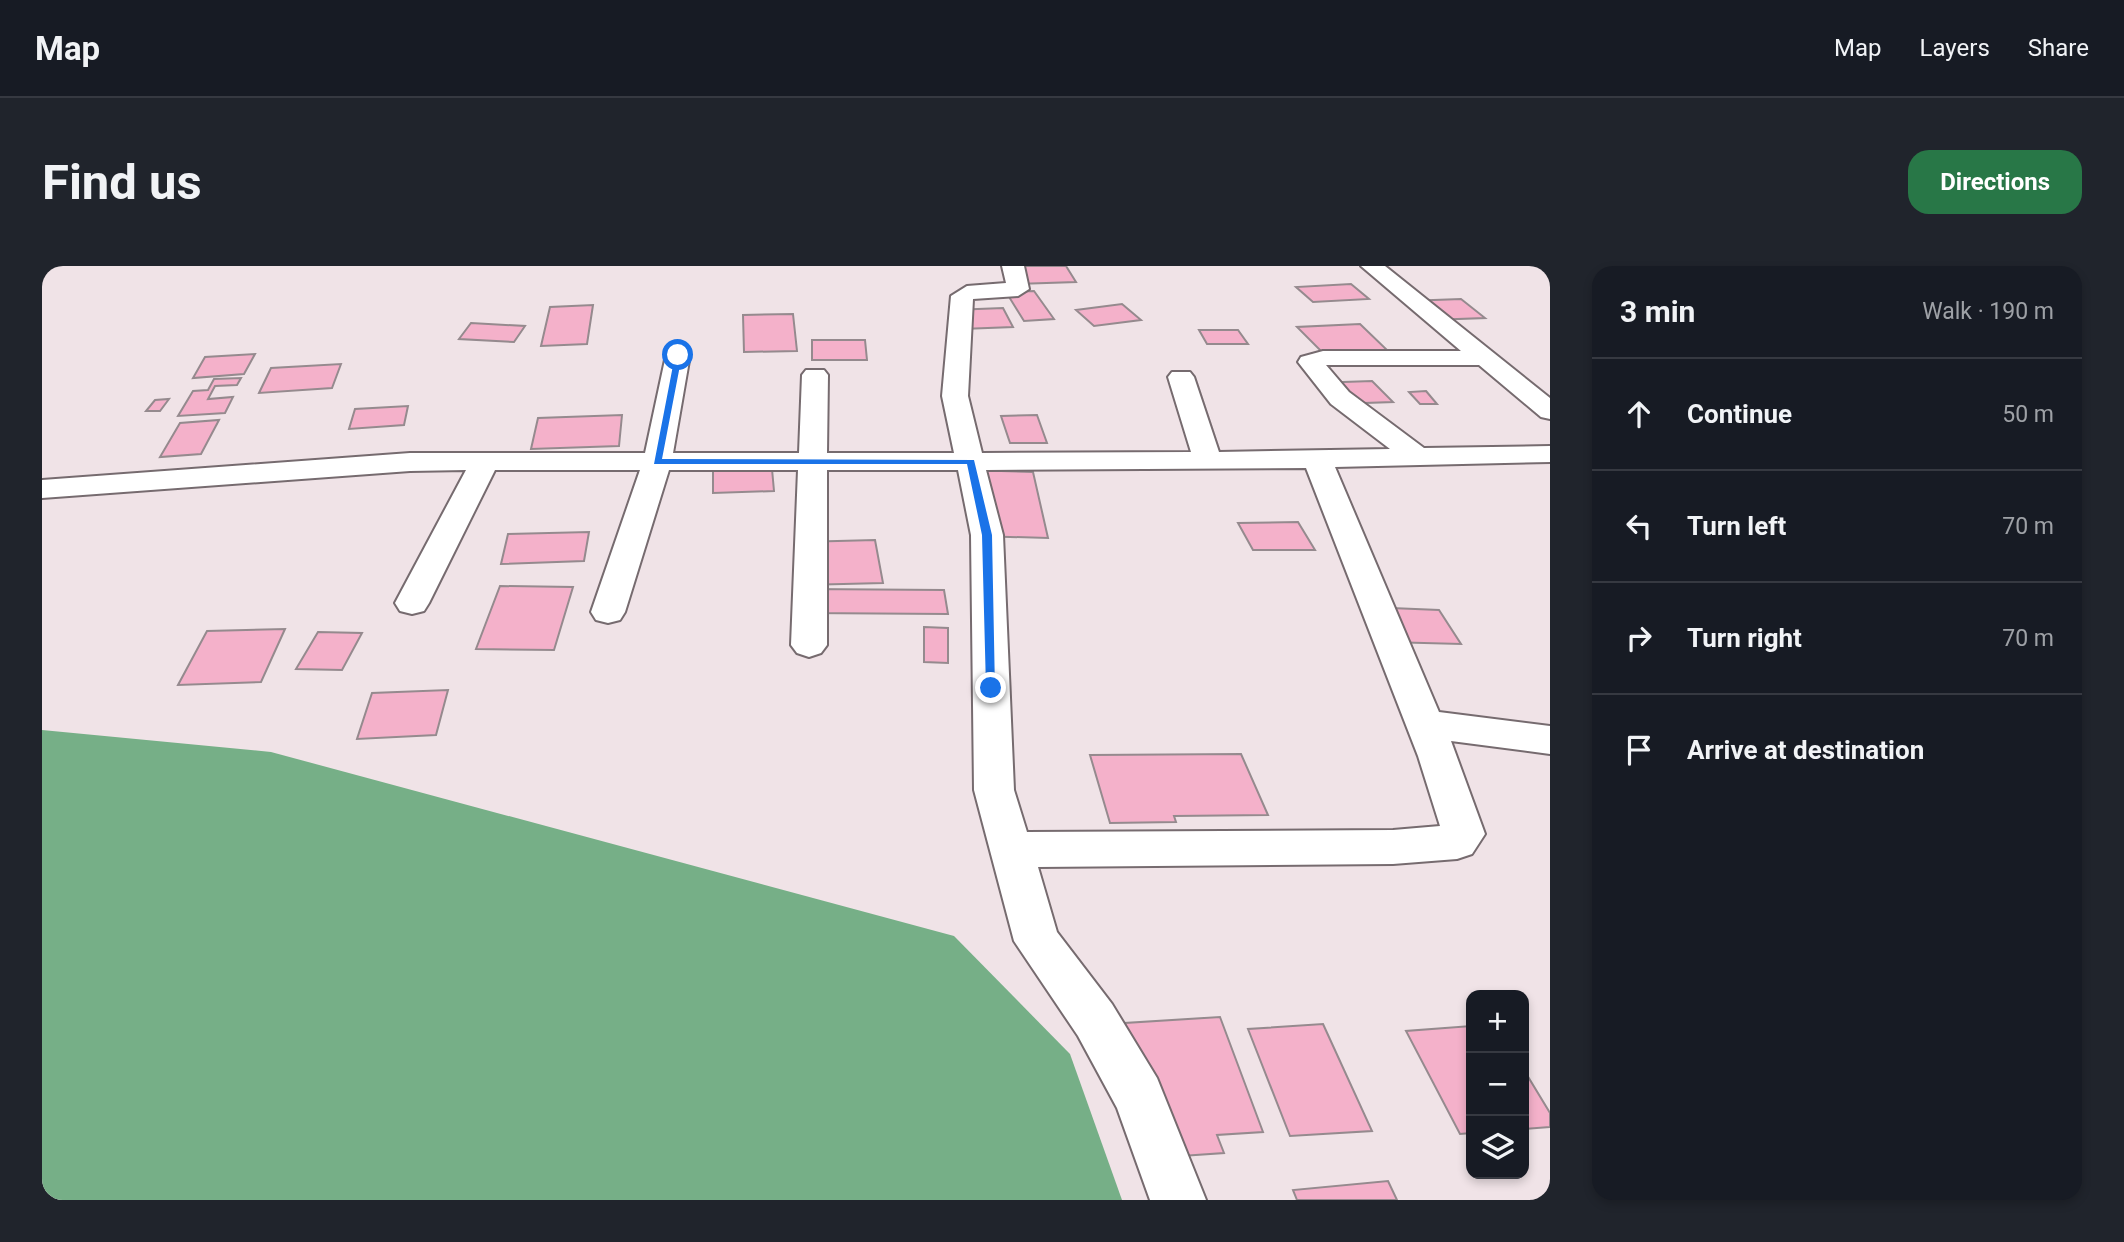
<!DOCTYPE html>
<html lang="en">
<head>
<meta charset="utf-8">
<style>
	:root { --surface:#171b24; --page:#20242c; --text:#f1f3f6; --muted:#9ea1a6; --line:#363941; --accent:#287747 }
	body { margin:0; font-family:Roboto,sans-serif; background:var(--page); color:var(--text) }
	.controls { position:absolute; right:21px; bottom:21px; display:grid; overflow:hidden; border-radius:14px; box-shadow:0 4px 10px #0003 }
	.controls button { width:63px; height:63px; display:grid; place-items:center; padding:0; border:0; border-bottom:2px solid var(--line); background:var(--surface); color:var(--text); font:35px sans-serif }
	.stop { position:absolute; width:21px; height:21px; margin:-16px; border:5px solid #1a73e8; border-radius:50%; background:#fff }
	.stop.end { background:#1a73e8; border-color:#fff; box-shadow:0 2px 7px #0008 }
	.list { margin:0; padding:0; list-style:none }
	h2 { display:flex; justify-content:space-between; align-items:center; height:91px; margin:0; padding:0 28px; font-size:30px }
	h2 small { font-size:23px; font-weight:400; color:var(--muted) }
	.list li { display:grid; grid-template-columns:46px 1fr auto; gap:21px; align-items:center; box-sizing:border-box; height:112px; padding:0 28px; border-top:2px solid var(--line) }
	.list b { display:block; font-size:26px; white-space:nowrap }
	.list em { font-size:23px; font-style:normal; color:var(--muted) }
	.icon { flex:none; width:38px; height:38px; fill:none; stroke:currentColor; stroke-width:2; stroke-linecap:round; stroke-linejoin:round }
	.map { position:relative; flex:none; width:1508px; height:934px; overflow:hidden; border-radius:21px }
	header { display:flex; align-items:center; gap:42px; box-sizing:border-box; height:98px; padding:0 35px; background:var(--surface); border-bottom:2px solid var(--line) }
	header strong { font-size:33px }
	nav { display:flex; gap:38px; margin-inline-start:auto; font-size:24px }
	.intro { display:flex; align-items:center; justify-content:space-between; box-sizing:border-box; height:168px; padding:0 42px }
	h1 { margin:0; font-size:49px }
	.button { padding:18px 32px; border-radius:21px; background:var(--accent); color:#fff; font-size:24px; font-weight:700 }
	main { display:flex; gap:42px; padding:0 42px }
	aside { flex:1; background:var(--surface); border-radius:21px; box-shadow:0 4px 10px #0003 }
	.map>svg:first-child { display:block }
	.water { fill:#76af87 }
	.building { fill:#f4b1ca; stroke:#958a8e; stroke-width:2 }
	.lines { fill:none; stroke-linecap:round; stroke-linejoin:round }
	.street-casing { stroke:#766b6f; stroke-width:4 }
	.street { fill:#fff; fill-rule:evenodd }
	.route { fill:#1a73e8 }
</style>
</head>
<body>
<header>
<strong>Map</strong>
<nav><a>Map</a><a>Layers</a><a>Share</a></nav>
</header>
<div class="intro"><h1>Find us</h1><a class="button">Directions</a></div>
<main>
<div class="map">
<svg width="1508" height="934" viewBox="0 0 1508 934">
	<rect width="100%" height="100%" fill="#f0e3e7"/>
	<path class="water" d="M0,464L229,486L912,670L1028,788L1080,934H0Z"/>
	<path class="building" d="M962,0H1024L1034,16L972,18Z
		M1309,18L1327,33L1271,36L1254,21Z
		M992,25L1012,53L982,55L964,26Z
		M1419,33L1443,52L1388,54L1366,35Z
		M1080,38L1099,54L1052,60L1034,44Z
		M551,39L545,78L499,80L508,41Z
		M961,42L971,61L920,63L911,44Z
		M751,48L755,85L702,86L701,49Z
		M429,57L483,60L472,76L417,73Z
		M1318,58L1345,84L1280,86L1255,61Z
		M1157,64H1196L1206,78H1165Z
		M770,74H823L825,94H770Z
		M213,88L202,108L151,112L163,91Z
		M299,98L290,122L217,127L229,102Z
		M199,112L195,119L173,120L166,133L191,131L183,147L136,150L151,125L166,124L172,113Z
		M1330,115L1351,136L1293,138L1273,117Z
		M1384,125L1395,138H1378L1367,126Z
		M127,133L118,145H104L113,134Z
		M366,140L362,159L307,163L313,143Z
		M580,149L577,180L489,183L496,152Z
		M995,149L1005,177H968L959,150Z
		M177,154L159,188L118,191L138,157Z
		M730,203L732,225L671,227V204Z
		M925,204L991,206L1006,272L935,270Z
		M1256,256L1273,284H1211L1196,257Z
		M547,266L542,295L459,298L466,268Z
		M833,274L841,317L761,319L758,276Z
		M458,320L531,321L512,384L434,383Z
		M764,323L902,324L906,348L763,347Z
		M1325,341L1397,344L1419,378L1344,376Z
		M882,361L906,362V397L882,396Z
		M243,363L219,416L136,419L165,365Z
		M276,366L320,367L300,404L254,403Z
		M406,424L394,469L315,473L330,427Z
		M1199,488L1226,549L1132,550L1134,556L1068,557L1048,489Z
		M1178,751L1221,866L1175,869L1182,887L1125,891L1083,757Z
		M1281,758L1330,865L1248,870L1206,763Z
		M1429,760V867L1418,868L1364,765Z
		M1482,804L1508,847V861L1482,863Z
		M1346,915L1355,934H1255L1251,924Z"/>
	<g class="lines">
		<defs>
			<path id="street" d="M960,0H982L987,23L976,30L931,33L926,130L940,187L1149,186L1126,111L1130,106H1148L1152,111L1177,186L1348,183L1289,138L1256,96L1259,91L1281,85H1419L1319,0H1343L1508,132V153L1499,151L1437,99H1284L1307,126L1382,182L1508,180V196L1293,201L1397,446L1508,460V488L1409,475L1443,568L1430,588L1415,593L1351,598L996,601L1015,666L1070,738L1115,812L1164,934H1108L1075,842L1036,770L972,675L932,524L929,269L916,204H785V379L779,387L767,391L755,387L749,379L756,204H627L583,346L578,354L566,357L554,354L549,346L598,204H453L387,337L382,345L370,348L358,345L353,337L424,204L368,205L0,232V214L368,187H603L624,89L627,84H645L648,89L631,187H757L760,109L764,104H782L786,109L785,187H912L900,130L909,30L925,20L964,17ZM1264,202L1376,490L1398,560L1351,564L985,566L972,524L961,269L944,204Z"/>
		</defs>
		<use href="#street" class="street-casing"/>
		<use href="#street" class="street"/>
	</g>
	<path class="route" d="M636,87L640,89L620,193L932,194L950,269L953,425L944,422L940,269L925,198H612L633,89Z"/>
</svg>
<div class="controls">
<button>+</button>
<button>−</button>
<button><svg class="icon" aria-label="layers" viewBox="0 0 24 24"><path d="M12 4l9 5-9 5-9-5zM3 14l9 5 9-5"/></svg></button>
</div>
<div class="stop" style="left:636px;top:89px"></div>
<div class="stop end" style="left:949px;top:422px"></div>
</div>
<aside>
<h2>3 min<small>Walk · 190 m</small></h2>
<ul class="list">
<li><svg class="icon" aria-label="ahead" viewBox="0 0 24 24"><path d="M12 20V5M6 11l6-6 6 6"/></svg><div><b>Continue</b></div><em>50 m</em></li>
<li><svg class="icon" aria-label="left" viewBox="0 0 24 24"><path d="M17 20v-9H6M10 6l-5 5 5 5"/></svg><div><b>Turn left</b></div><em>70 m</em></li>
<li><svg class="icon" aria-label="right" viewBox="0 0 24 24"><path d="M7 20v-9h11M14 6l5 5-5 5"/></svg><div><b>Turn right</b></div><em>70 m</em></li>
<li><svg class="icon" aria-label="arrive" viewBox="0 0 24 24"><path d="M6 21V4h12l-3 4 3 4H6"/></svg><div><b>Arrive at destination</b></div></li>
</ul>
</aside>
</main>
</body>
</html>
